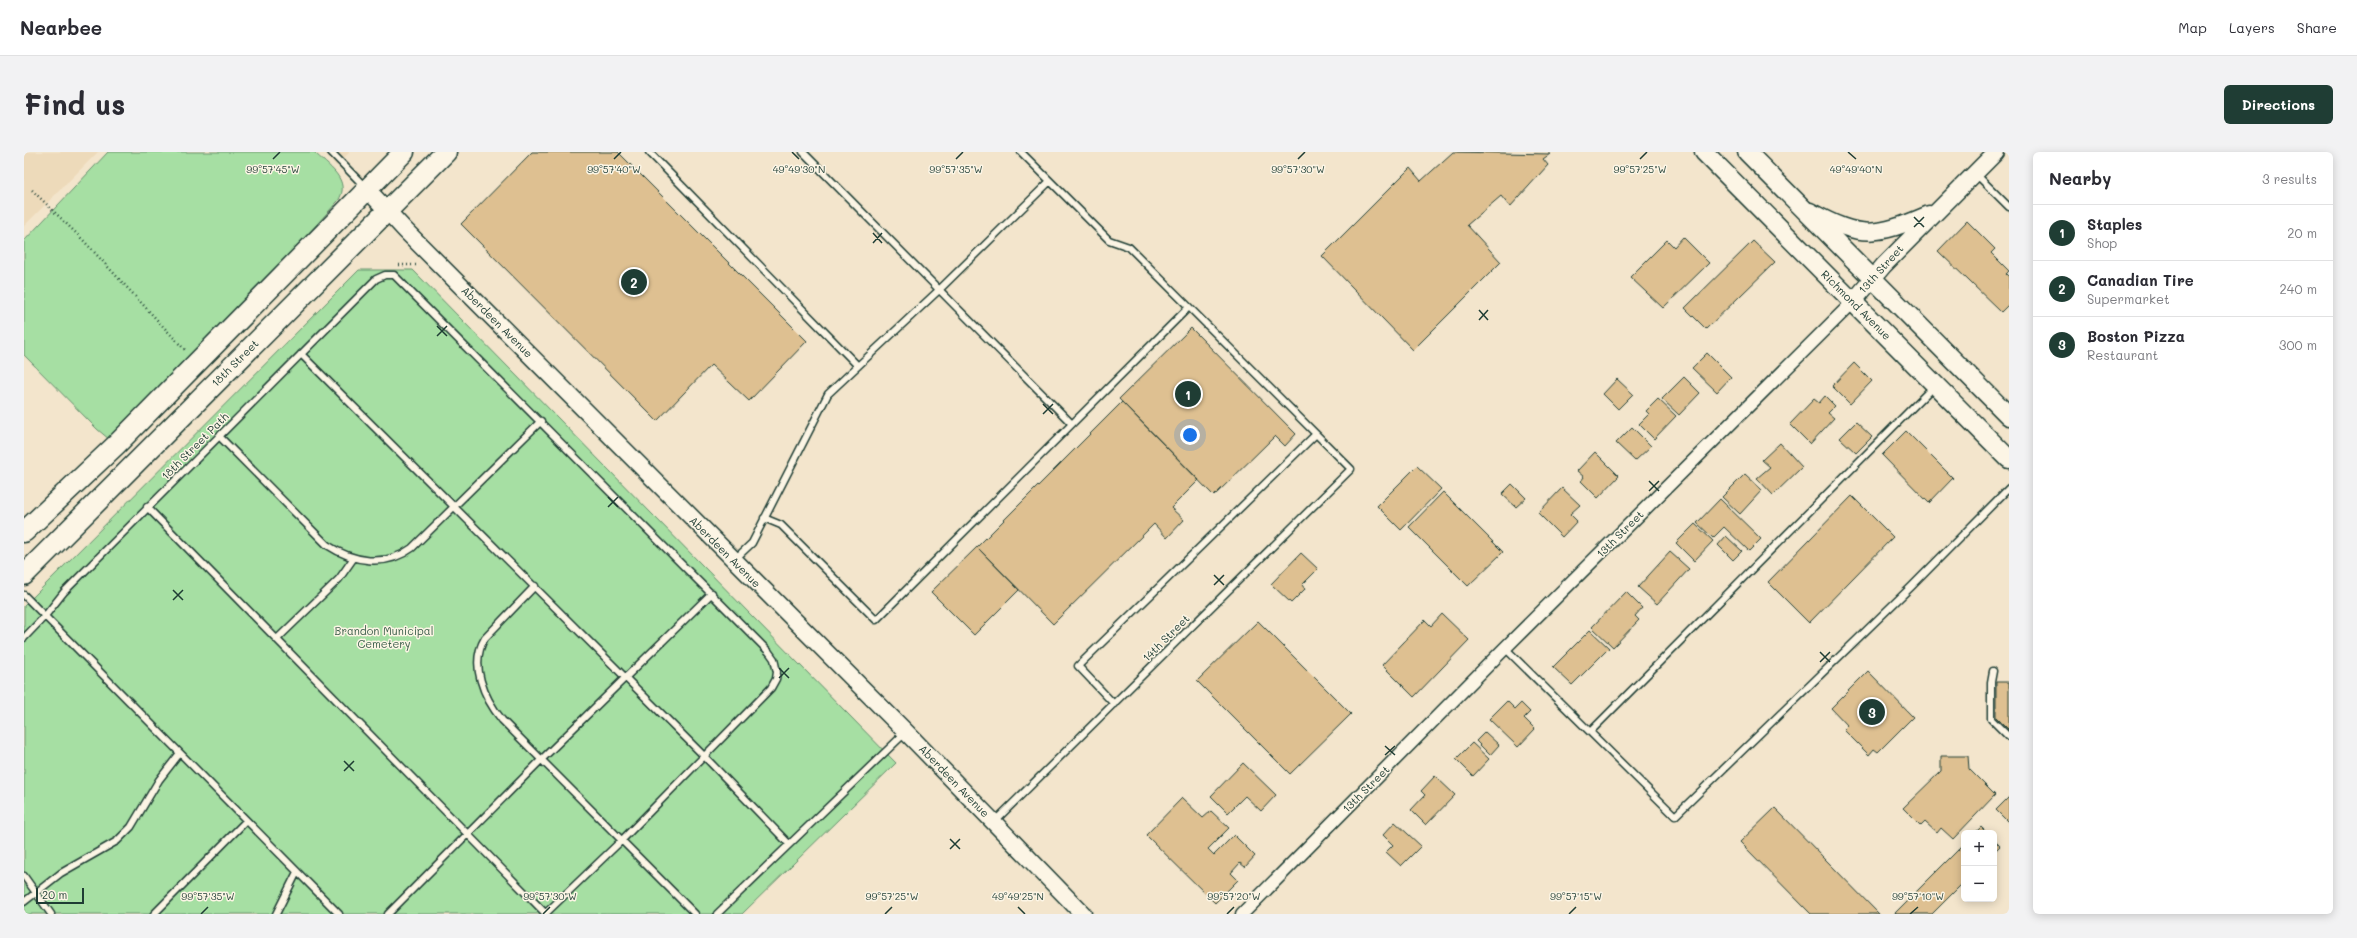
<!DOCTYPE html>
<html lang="en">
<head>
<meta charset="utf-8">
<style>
	:root { --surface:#fff; --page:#f2f2f3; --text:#2b2b33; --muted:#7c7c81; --line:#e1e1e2; --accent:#1f3d34 }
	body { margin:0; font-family:Mali,sans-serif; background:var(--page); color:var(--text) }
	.controls { position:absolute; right:12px; bottom:12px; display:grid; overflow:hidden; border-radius:6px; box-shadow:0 2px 10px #0003 }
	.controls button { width:36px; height:36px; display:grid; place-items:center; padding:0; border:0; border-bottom:1px solid var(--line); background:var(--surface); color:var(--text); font:20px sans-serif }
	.scale { position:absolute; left:12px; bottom:10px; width:48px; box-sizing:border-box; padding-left:4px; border:2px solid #1f3d34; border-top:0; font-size:11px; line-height:14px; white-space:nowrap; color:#1f3d34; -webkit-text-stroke:3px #fcf5e5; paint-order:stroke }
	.you { position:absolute; left:1166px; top:283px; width:14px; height:14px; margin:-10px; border:3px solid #fff; border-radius:50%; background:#1a73e8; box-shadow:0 0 0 6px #1a73e833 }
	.badge { display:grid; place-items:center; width:26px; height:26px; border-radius:50%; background:var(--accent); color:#fff; font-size:13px; font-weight:700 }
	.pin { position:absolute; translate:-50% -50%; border:2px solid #fff; box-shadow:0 1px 4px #0006 }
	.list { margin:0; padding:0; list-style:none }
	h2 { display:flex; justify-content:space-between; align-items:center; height:52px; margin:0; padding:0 16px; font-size:17px }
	h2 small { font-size:13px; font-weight:400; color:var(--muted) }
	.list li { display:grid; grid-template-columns:26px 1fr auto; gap:12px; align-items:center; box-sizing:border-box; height:56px; padding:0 16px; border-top:1px solid var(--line) }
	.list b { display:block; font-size:15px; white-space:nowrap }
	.list p { margin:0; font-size:13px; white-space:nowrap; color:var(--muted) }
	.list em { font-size:13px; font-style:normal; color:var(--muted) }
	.map { position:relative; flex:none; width:1985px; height:762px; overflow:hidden; border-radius:6px }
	header { display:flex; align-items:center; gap:24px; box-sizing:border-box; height:56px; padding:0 20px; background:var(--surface); border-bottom:1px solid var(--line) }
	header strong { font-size:19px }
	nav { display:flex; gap:22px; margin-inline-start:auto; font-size:14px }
	.intro { display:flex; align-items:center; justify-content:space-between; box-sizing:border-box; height:96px; padding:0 24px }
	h1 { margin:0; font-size:28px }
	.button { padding:10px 18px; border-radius:6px; background:var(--accent); color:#fff; font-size:14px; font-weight:700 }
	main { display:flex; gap:24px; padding:0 24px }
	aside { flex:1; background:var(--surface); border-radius:6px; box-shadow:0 2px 10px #0003 }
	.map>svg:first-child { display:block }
	.built { fill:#eddaba }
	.green { fill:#a6dfa3; stroke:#628e6c }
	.building { fill:#dec091; stroke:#1f3d34 }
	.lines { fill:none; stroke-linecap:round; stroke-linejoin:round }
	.service-casing { stroke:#1f3d34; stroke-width:9 }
	.minor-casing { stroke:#1f3d34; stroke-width:15 }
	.tertiary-casing { stroke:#1f3d34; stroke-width:19 }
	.secondary-casing { stroke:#1f3d34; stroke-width:21 }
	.primary-casing { stroke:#1f3d34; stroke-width:23 }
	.path { stroke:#1f3d34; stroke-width:2.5; stroke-dasharray:1 3; stroke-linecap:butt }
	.service { stroke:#fcf5e5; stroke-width:6 }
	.minor { stroke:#fcf5e5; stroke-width:12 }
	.tertiary { stroke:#fcf5e5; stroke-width:16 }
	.secondary { stroke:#fcf5e5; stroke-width:18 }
	.primary { stroke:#fcf5e5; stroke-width:20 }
	.ticks { fill:none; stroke:#1f3d34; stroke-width:1.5 }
	.labels { text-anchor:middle; stroke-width:3; stroke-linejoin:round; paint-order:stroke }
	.street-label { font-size:11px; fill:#1f3d34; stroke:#fcf5e5 }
	.park-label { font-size:11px; fill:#3a5d4a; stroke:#fcf5e5 }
	.ticks-label { font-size:10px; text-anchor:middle; fill:#1f3d34; stroke:#fcf5e5; stroke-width:3; stroke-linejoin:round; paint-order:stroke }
</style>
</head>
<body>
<header>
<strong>Nearbee</strong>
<nav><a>Map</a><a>Layers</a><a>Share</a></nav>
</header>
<div class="intro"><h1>Find us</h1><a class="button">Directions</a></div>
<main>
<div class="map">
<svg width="1985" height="762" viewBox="0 0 1985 762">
	<rect width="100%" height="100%" fill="#f3e5cc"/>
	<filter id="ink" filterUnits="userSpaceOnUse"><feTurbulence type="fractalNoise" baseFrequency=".025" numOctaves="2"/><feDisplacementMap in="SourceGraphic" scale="8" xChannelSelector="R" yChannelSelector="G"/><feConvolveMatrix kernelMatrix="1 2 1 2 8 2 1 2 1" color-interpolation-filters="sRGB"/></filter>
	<g filter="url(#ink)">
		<path class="built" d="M0,0H74L0,74Z
			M301,0H326L312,14Z"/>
		<path class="green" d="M84,0H290C304,14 328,28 314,49L92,293L73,277L0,203V89Z
			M335,118H389L872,611L718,762H0V454Z"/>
		<path class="building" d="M508,0H594L783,189L725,249L687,213L633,269L437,72Z
			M1429,0L1526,2L1519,7L1524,13L1486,55L1477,44L1443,73L1477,110L1389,198L1298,104L1386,16L1397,29Z
			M1943,69L1971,97L1967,101L1985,119L1982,122L1985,125V152L1977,160L1914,99Z
			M1659,85L1685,111L1639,156L1606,125L1643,88L1650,95Z
			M1729,89L1751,110L1682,177L1661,156Z
			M1167,176L1272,282L1261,294L1251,284L1190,344L1095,247Z
			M1683,201L1707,225L1693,240L1668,216Z
			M1830,211L1848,229L1826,252L1808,234Z
			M1660,225L1676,241L1655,263L1638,247Z
			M1593,227L1609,242L1594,257L1579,242Z
			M1801,244L1811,254L1804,261L1810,266L1786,292L1766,272L1790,247L1795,251Z
			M1634,247L1652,264L1630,287L1615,272L1625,262L1622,259Z
			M1098,250L1175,328L1147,356L1160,368L1143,386L1130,372L1029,472L953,395Z
			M1832,270L1848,285L1832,301L1816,286Z
			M1608,275L1627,294L1611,309L1592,291Z
			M1882,279L1929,326L1905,351L1858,303Z
			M1756,291L1778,315L1749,343L1733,326L1746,315L1738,308Z
			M1571,300L1595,324L1574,346L1557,329L1560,325L1553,319Z
			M1393,314L1417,337L1377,378L1353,354Z
			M1721,322L1738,338L1716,362L1698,345Z
			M1488,332L1502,346L1492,355L1478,342Z
			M1538,336L1556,353L1546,362L1553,369L1538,385L1514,361Z
			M1419,340L1479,400L1444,434L1385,375Z
			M1828,344L1869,385L1785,471L1744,430Z
			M1696,347L1737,387L1725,399L1700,375L1689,386L1673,371Z
			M1671,372L1689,389L1670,409L1652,391Z
			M1702,384L1718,399L1709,408L1694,393Z
			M953,395L995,438L950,483L907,440Z
			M1646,400L1665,417L1633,452L1614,435Z
			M1277,401L1294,417L1278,433L1281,437L1267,451L1247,432Z
			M1602,440L1618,456L1611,464L1615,468L1589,495L1568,475Z
			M1418,462L1445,488L1390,545L1358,513L1401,468L1407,474Z
			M1234,469L1327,562L1266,622L1173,529Z
			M1566,478L1585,496L1548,533L1529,515Z
			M1844,519L1889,565L1854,600L1850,597L1845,603L1820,578L1824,574L1807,556Z
			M1972,530H1985V578L1972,565Z
			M1483,549L1491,557L1497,551L1506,560L1500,566L1511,577L1494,595L1465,567Z
			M1461,580L1475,593L1466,603L1452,589Z
			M1448,591L1465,607L1449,624L1432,607Z
			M1917,604H1944L1945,617L1971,643L1929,687L1917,676L1913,681L1901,670L1897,674L1879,656L1917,619Z
			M1219,611L1252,643L1237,659L1221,644L1204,661L1187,644Z
			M1411,624L1431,643L1402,673L1387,658L1401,643L1397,639Z
			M1985,645V671L1972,658Z
			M1158,646L1179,666L1187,659L1205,676L1184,697L1190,703L1210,683L1231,704L1221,715L1216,711L1207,721L1214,728L1191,751L1122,683Z
			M1751,656L1855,762H1787L1716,690Z
			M1371,670L1397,694L1377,714L1362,700L1369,693L1359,683Z
			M1957,675L1963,681H1951Z
			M1970,688L1976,694L1970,700Z
			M1940,692V730L1908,762H1870Z"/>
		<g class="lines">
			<defs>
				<path id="service" d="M307,0L341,35
					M625,0L834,214
					M779,0L1048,272
					M1952,22L1985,55
					M277,202L680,604L765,692
					M195,284L303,393C329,410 361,416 388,396L517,269
					M123,355L522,762
					M740,366L757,373L852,468L1165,155
					M711,407L728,391L804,242L915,138L1026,29
					M511,434L461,486C445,512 460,546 478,568L671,762
					M0,443L315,762
					M0,486L21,464L40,440L352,127L361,123H370L745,500L750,507L753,520L752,527L747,536L597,689L521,762
					M253,487L315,427L329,407
					M1481,496L1651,664L1887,435L1985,336
					M1969,519L1967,530V567L1985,585
					M1090,552L1054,514L1292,282
					M1566,580L1910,234
					M970,670L1327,317L1105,95L1085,88L997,0
					M0,724L27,762
					M0,750L37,721L93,689L107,675L135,628L156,601
					M130,762L222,669
					M252,762L273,720
					M364,762L517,608L688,441
					M693,762L882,580"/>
				<path id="minor" d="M1218,762L1481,496L1829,150"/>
				<path id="tertiary" d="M343,37L381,78L882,580L1059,762
					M1786,59C1837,87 1852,85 1905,62
					M1829,150L1860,113L1972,0"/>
				<path id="secondary" d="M1680,0L1985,307
					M1723,0L1985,264"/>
				<path id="primary" d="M0,380L92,293L380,0
					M0,423L422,0"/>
			</defs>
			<use href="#service" class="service-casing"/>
			<use href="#minor" class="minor-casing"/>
			<use href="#tertiary" class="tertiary-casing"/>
			<use href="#secondary" class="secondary-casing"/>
			<use href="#primary" class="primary-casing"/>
			<path class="path" d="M8,38L59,88L161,198
				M375,113H394"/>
			<use href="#service" class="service"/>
			<use href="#minor" class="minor"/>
			<use href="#tertiary" class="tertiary"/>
			<use href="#secondary" class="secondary"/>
			<use href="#primary" class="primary"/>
		</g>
	</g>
	<path class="ticks" d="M768,0L775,7M1824,0L1832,7M249,7L256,0M590,7L597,0M932,7L939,0M1274,7L1281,0M1616,7L1623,0M1890,65L1900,75M1890,75L1900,65M849,81L858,91M849,91L858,81M1455,158L1464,168M1455,168L1464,158M413,174L423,184M413,184L423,174M1019,252L1029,262M1019,262L1029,252M1625,329L1635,339M1625,339L1635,329M584,345L594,355M584,355L594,345M1190,423L1200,433M1190,433L1200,423M149,438L159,448M149,448L159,438M1796,500L1806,510M1796,510L1806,500M755,516L765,526M755,526L765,516M1361,594L1371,603M1361,603L1371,594M320,609L330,619M320,619L330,609M926,687L936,697M926,697L936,687M994,755L1001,762M177,762L184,755M519,762L526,755M861,762L868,755M1203,762L1210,755M1545,762L1552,755M1886,762L1894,755"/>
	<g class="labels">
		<g class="street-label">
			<text transform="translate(1857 117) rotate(-48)" y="4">13th Street</text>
			<text transform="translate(1832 153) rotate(45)" y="4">Richmond Avenue</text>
			<text transform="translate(473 170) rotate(45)" y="4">Aberdeen Avenue</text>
			<text transform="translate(211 211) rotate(-45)" y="4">18th Street</text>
			<text transform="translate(171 294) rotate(-45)" y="4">18th Street Path</text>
			<text transform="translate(1596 382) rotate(-45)" y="4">13th Street</text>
			<text transform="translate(701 400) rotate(45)" y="4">Aberdeen Avenue</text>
			<text transform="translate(1142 486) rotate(-45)" y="4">14th Street</text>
			<text transform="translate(930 629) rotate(46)" y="4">Aberdeen Avenue</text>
			<text transform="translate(1342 637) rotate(-45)" y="4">13th Street</text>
		</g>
		<g class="park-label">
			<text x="360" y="483">Brandon Municipal<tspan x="360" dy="13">Cemetery</tspan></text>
		</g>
	</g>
	<g class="ticks-label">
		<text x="249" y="21">99°57'45"W</text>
		<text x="590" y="21">99°57'40"W</text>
		<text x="775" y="21">49°49'30"N</text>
		<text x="932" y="21">99°57'35"W</text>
		<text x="1274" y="21">99°57'30"W</text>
		<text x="1616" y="21">99°57'25"W</text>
		<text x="1832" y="21">49°49'40"N</text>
		<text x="526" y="748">99°57'30"W</text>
		<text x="868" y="748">99°57'25"W</text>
		<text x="1552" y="748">99°57'15"W</text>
		<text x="184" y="748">99°57'35"W</text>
		<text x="994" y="748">49°49'25"N</text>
		<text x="1210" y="748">99°57'20"W</text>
		<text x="1894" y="748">99°57'10"W</text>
	</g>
</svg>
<div class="controls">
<button>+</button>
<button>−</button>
</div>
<div class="scale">20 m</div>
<div class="you"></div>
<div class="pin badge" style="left:1164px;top:242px">1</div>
<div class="pin badge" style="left:610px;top:130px">2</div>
<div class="pin badge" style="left:1848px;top:560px">3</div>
</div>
<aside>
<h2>Nearby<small>3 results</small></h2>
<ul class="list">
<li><span class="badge">1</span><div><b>Staples</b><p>Shop</p></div><em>20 m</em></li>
<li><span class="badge">2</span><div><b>Canadian Tire</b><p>Supermarket</p></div><em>240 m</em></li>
<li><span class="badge">3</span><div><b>Boston Pizza</b><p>Restaurant</p></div><em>300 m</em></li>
</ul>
</aside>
</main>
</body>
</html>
